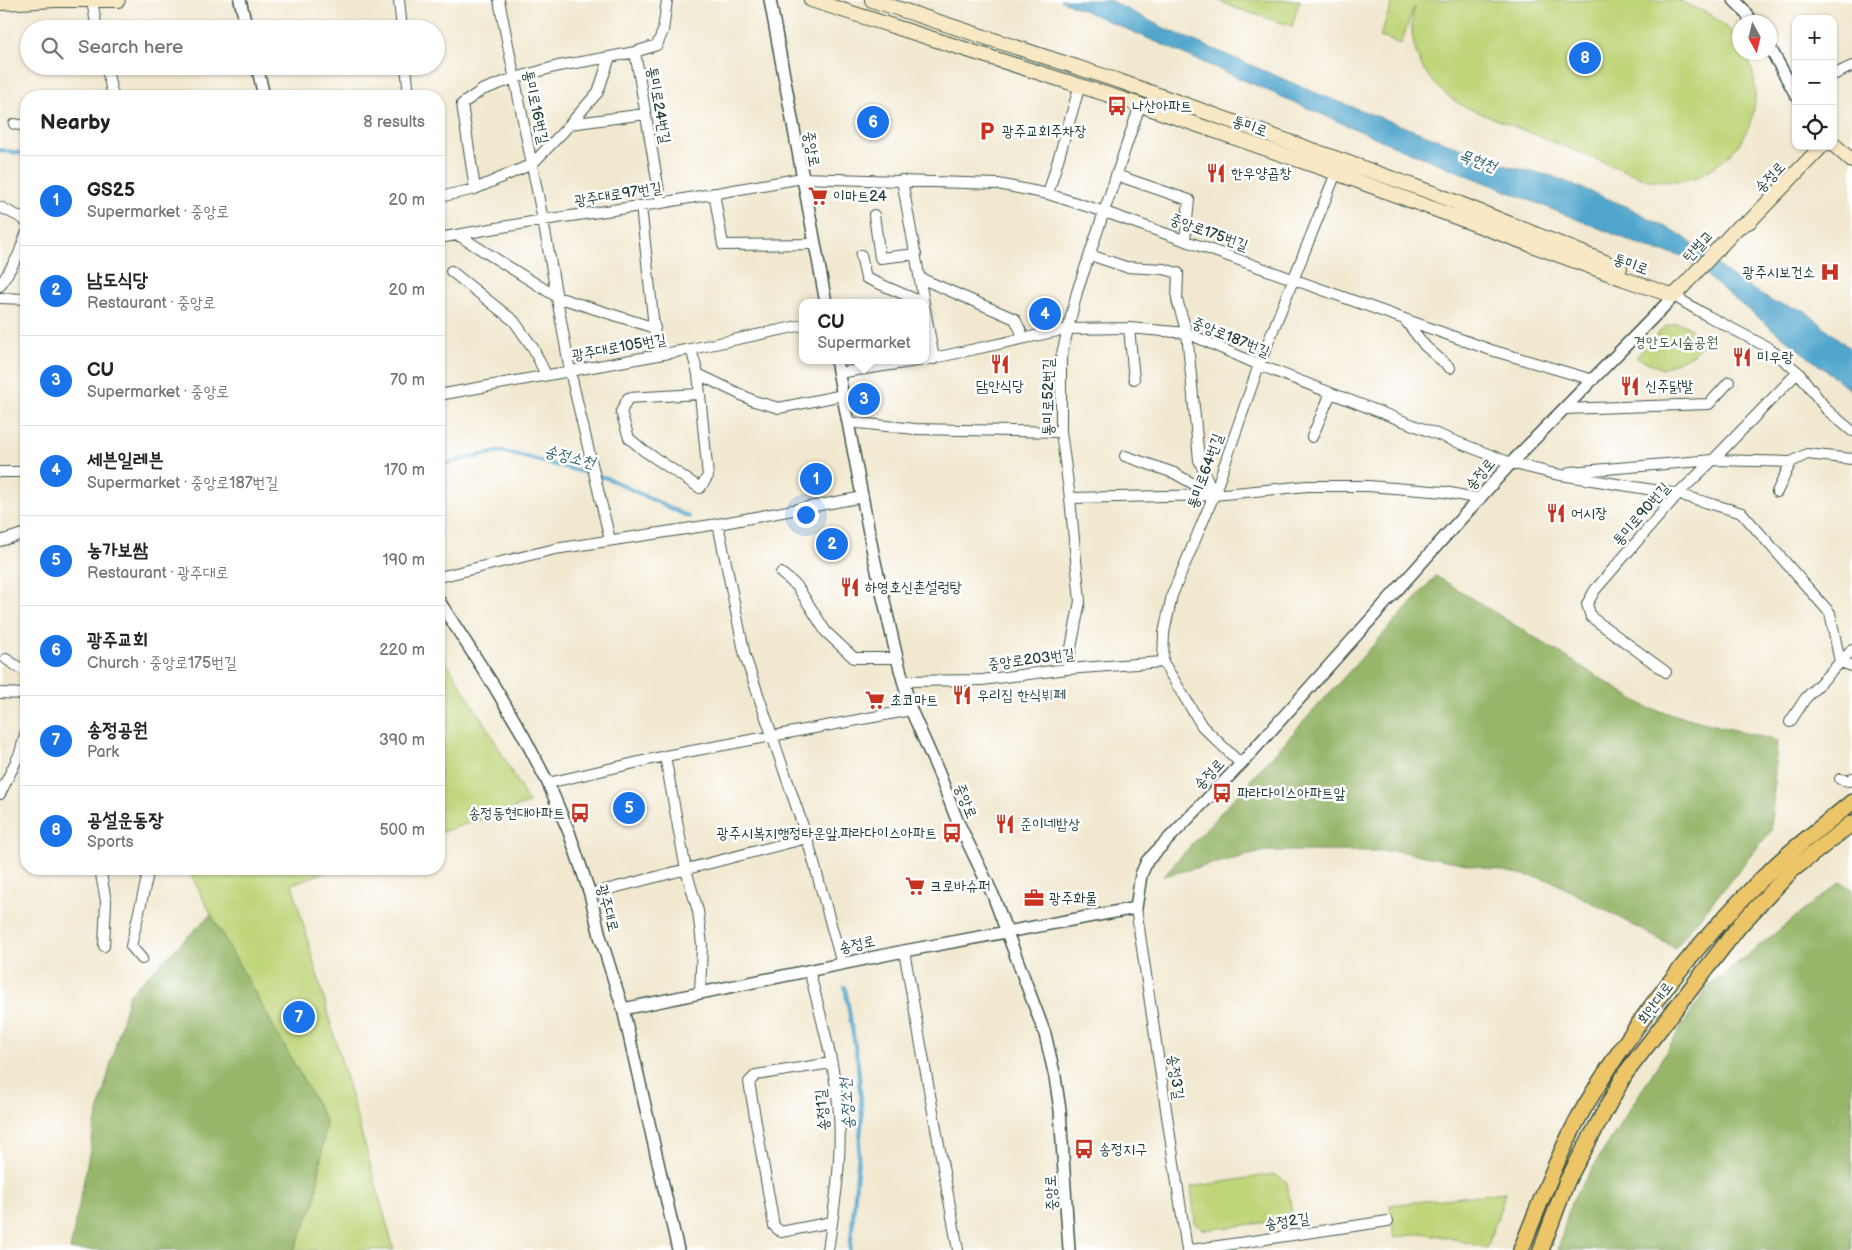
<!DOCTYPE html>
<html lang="en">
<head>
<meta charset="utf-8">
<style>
	:root { --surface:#fff; --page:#f6f6f6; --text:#222; --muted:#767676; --line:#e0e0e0; --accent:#1a73e8 }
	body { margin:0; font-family:"Balsamiq Sans","Poor Story",sans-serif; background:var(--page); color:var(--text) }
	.controls { position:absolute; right:15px; top:15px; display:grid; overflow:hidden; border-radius:10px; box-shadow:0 1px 4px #0004 }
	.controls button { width:45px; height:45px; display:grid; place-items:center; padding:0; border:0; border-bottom:1px solid var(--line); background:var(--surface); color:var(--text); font:25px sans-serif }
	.compass { position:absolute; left:1732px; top:15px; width:45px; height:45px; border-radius:50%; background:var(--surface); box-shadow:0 1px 4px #0004; rotate:172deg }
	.you { position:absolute; left:805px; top:514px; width:18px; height:18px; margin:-12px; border:4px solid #fff; border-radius:50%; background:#1a73e8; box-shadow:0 0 0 8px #1a73e833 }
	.badge { display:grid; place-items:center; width:32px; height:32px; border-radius:50%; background:var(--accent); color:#fff; font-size:16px; font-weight:700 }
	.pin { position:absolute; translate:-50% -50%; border:2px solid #fff; box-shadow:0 1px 5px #0006 }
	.popup { position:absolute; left:799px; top:299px; width:130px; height:65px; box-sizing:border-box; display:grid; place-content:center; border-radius:10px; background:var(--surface); filter:drop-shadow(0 1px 4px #0005); font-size:16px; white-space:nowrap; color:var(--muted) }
	.popup b { font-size:19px; color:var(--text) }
	.popup::after { content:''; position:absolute; left:50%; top:100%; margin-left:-10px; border:10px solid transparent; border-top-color:var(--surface) }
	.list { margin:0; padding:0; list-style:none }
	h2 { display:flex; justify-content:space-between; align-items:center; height:65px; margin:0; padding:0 20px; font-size:21px }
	h2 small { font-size:16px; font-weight:400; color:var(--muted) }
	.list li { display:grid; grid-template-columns:32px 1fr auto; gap:15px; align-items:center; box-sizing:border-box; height:90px; padding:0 20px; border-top:1px solid var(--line) }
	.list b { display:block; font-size:19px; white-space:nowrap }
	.list p { margin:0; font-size:16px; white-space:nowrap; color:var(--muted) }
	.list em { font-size:16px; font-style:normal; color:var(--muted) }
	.icon { flex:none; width:28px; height:28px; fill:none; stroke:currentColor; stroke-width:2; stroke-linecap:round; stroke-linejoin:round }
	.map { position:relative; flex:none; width:1852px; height:1250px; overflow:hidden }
	.search { position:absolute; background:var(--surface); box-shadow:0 1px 4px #0004; left:20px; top:20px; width:425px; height:55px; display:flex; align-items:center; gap:12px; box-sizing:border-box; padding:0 18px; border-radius:28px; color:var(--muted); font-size:19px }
	.panel { position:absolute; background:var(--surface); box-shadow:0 1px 4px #0004; left:20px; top:90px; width:425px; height:785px; border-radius:20px }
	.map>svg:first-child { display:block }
	.green { fill:#bfd57a; stroke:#6f8957 }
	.forest { fill:#97b66a; stroke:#5b7a4f }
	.water { fill:#50a5cc; stroke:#387180 }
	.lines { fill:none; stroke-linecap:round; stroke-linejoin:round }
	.stream { stroke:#50a5cc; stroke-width:4 }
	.minor-casing { stroke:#3e574b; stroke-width:12 }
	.tertiary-casing { stroke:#3e574b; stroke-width:14 }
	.secondary-casing { stroke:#3e574b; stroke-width:16 }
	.primary-casing { stroke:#3e574b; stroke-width:18 }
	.minor { stroke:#fff; stroke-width:10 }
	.tertiary { stroke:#fff; stroke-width:11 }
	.secondary { stroke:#f8e8c3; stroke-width:14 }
	.primary { stroke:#edc569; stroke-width:15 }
	.labels { text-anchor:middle; stroke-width:5; stroke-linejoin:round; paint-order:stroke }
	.street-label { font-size:15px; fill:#1f3d34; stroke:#fff }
	.poi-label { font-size:15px; fill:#1f3d34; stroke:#fff; text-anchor:start }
	.park-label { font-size:15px; fill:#476346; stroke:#fff }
	.water-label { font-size:16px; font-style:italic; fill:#306169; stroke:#fff }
</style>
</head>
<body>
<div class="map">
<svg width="1852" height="1250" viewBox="0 0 1852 1250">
	<rect width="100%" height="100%" fill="#fff"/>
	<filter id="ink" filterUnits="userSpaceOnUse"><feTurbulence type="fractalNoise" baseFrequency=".02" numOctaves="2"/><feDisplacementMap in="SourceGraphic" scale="10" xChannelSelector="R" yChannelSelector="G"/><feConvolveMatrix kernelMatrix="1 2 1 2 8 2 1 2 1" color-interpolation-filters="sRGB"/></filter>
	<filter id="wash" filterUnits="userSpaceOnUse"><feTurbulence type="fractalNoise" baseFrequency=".0096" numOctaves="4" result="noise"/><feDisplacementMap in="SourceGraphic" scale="20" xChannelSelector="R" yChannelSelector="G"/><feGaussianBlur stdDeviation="1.12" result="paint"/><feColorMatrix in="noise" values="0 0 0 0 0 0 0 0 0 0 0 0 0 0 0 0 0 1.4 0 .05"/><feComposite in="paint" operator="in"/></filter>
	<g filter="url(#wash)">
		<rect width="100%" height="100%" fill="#f1e8cf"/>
		<path class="green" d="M1218,0H1300L1292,26L1232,7Z
			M1393,0H1677L1710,14L1739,38L1740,52L1746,53C1766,97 1753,144 1711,169C1705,172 1700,176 1694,178C1679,182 1664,181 1648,180L1463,106C1426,84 1405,51 1414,7L1401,44L1380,37Z
			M1676,323L1685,325L1705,340L1694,354L1662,369L1636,357L1663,328Z
			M439,650L489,731L529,803L439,833Z
			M188,869H335L292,884L394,1250H294L315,1202L326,1121L211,914Z
			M1274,1174L1287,1182L1293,1219L1204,1230L1195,1223L1191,1187Z
			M1506,1192L1487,1248L1446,1237L1422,1233L1394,1238L1390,1205Z"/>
		<path class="forest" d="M1436,576L1648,708L1777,741L1771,831L1675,948L1550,880L1399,851H1266L1163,876Z
			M1840,882L1852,889V1250H1558L1571,1202L1707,987Z
			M211,914L326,1121L315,1202L294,1250H70L95,1124L129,994Z"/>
		<path class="water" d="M1060,0H1109L1164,28L1316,93L1510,167L1552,176L1628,207L1684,237L1732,277L1775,303L1804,310L1847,346L1852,350V391L1733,298L1684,256L1653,250L1390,144Z"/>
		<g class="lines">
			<path class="stream" d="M0,150L26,154
				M439,465L501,451L607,478L689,517
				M845,987L858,1064L862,1116L850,1250"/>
		</g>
	</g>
	<g filter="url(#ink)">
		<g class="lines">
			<defs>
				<path id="minor" d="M399,0L402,29
					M499,0L543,220L570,371L610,540
					M92,1L97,29
					M106,66L113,96
					M406,66L409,96
					M1833,75L1852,66
					M14,124L26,126
					M570,124L645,114
					M1116,175L1189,200L1185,240
					M902,180L924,303
					M475,189L462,104L482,90L515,78L558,66L610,57
					M714,193L723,245L815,244
					M1048,194L1080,85
					M439,197L475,189L532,164L563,132L598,92L610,57L635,52
					M661,203L635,52L657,45L663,31L667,0
					M641,206L657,355
					M0,207L22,218L26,222
					M874,215L880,258L916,254
					M458,235L557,297L655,328
					M439,238L543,220L661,203L802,178L998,184L1048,194L1105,212L1491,350L1593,380
					M861,255L866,278L924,303
					M1090,255L1126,267L1164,269L1178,273L1177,300L1187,333L1199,460L1214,495
					M451,271L514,321L533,348L546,375
					M920,278L1015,319L1024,338
					M0,286L18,256L26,234
					M1674,296L1706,315L1769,348L1798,372L1827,410L1852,431
					M0,298L26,299
					M925,309L934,359
					M1405,320L1425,346L1450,368
					M1129,328L1134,379
					M691,349L698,374L708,476L700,488L643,450L629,438L621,412L628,398L699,394
					M925,360L1067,329L1129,328L1187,333L1259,365L1511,463L1555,474L1678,494L1742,513L1830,613L1840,662L1852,666
					M838,373L923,360
					M698,374L754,401L779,408L843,395
					M439,395L691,349L803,325
					M1564,409L1709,404L1729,382
					M848,422L915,429L1061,432
					M1312,437L1331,393
					M1125,456L1174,473L1213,495
					M0,472H26
					M1570,472L1713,460L1791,462L1807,454L1852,459
					M1777,492L1791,462
					M1070,498L1214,495L1307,486H1368L1445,492L1480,499
					M718,524L745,656L807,838L842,964
					M0,541L26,533
					M781,573L797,586L826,632L854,658H897
					M439,577L555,549L718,524L863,497
					M6,659L26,672
					M1067,669L1080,601L1070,498L1061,432V358L1077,292L1140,105
					M1666,672L1591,617L1587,604L1595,590L1678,494L1713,460L1798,372
					M903,681L982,680L1067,669L1163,662
					M0,693L26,694
					M1790,722L1805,699L1852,650
					M665,756L686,870L698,911L702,945L700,993
					M1241,764L1202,726L1163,662L1164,633L1172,595L1214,495L1259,365L1336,173
					M1840,779L1849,781L1852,778
					M548,783L665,756L911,710
					M0,794L20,753L26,731
					M100,869L106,901L104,946
					M590,894L807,838
					M1136,908L1187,1250
					M904,951L958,1250
					M142,959L131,946L147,878V869
					M809,970C821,1017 835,1065 839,1113C842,1159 835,1204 828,1250
					M831,1063L756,1075L749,1082L774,1226L781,1232L832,1222
					M1191,1250L1388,1221"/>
				<path id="tertiary" d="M240,0L247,29
					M770,0L826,303
					M1734,0L1743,9L1752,22
					M1770,48L1796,95
					M257,66L264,96
					M836,360L873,553L897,658L911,710L938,771L957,820L993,895L1045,1034L1055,1077L1060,1110L1069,1250
					M439,601L494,686L523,735L548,783L569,832L590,894L600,936L623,1009L678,1250
					M623,1009L904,951L1136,908L1141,875L1147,861L1241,764L1511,463L1674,296"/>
				<path id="secondary" d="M811,0L1140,105L1336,173L1624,279L1674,296
					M872,0L1119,81L1433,193L1620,268
					M0,3L56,0H118
					M1833,144L1852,161
					M1674,296L1738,227L1750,221L1822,146"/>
				<path id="primary" d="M1521,1250C1540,1203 1559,1152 1584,1108C1636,1020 1702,936 1776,865C1800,843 1827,823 1852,802
					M1541,1250L1567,1181L1625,1074L1740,925L1791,871L1852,823"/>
			</defs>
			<use href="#minor" class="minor-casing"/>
			<use href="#tertiary" class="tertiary-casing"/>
			<use href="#secondary" class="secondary-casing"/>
			<use href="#primary" class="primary-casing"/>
			<use href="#minor" class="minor"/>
			<use href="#tertiary" class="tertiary"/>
			<use href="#secondary" class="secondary"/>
			<use href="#primary" class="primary"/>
		</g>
	</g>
	<defs>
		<symbol id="bus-bare" viewBox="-9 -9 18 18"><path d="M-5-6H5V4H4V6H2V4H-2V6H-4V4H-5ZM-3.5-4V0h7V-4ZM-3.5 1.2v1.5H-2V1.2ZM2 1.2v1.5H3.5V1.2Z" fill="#c8321e" stroke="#fff" stroke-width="2.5" paint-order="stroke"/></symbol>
		<symbol id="parking-bare" viewBox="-9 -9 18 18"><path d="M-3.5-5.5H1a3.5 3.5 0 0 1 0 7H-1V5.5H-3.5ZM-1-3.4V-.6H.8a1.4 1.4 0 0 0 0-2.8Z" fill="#c8321e" stroke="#fff" stroke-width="2.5" paint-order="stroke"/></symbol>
		<symbol id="restaurant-bare" viewBox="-9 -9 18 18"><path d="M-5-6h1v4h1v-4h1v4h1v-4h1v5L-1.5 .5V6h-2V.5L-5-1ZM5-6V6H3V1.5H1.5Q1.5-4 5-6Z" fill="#c8321e" stroke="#fff" stroke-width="2.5" paint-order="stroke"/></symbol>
		<symbol id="supermarket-bare" viewBox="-9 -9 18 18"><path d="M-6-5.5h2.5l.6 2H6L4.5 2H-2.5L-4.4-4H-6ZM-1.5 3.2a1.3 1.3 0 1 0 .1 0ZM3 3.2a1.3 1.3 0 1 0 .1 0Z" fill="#c8321e" stroke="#fff" stroke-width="2.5" paint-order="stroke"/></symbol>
		<symbol id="hospital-bare" viewBox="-9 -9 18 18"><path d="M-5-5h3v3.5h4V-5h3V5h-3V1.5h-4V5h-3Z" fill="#c8321e" stroke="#fff" stroke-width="2.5" paint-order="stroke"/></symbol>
		<symbol id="office-bare" viewBox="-9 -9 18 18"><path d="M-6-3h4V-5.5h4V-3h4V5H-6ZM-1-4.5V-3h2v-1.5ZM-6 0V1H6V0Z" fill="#c8321e" stroke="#fff" stroke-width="2.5" paint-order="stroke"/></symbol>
	</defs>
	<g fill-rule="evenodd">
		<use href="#bus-bare" x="1103" y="92" width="28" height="28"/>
		<use href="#parking-bare" x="973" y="117" width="28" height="28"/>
		<use href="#restaurant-bare" x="1202" y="159" width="28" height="28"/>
		<use href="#supermarket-bare" x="804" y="182" width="28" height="28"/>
		<use href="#hospital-bare" x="1816" y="258" width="28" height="28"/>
		<use href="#restaurant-bare" x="1728" y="343" width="28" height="28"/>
		<use href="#restaurant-bare" x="986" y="350" width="28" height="28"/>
		<use href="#restaurant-bare" x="1616" y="372" width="28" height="28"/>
		<use href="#restaurant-bare" x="1542" y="499" width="28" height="28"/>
		<use href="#restaurant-bare" x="836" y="573" width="28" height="28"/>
		<use href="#restaurant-bare" x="948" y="681" width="28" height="28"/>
		<use href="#supermarket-bare" x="861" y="686" width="28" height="28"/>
		<use href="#bus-bare" x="1208" y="779" width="28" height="28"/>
		<use href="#bus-bare" x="566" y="799" width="28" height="28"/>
		<use href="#restaurant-bare" x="991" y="810" width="28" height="28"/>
		<use href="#bus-bare" x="938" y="819" width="28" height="28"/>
		<use href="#supermarket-bare" x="901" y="872" width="28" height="28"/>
		<use href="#office-bare" x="1020" y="884" width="28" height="28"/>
		<use href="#bus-bare" x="1070" y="1135" width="28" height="28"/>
	</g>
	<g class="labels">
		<g class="street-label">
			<text transform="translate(659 105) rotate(80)" y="5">통미로24번길</text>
			<text transform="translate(536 107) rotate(78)" y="5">통미로16번길</text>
			<text transform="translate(1250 126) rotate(19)" y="5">통미로</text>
			<text transform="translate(812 149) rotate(80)" y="5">중앙로</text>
			<text transform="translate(1770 177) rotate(-46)" y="5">송정로</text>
			<text transform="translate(618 194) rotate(-9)" y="5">광주대로97번길</text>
			<text transform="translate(1209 232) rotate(20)" y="5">중앙로175번길</text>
			<text transform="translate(1698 246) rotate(-47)" y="5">탄벌교</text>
			<text transform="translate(1631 264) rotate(19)" y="5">통미로</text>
			<text transform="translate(1231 337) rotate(22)" y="5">중앙로187번길</text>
			<text transform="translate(619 347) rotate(-10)" y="5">광주대로105번길</text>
			<text transform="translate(1048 397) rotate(-90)" y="5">통미로52번길</text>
			<text transform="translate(1205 471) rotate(-70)" y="5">통미로64번길</text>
			<text transform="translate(1480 474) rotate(-49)" y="5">송정로</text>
			<text transform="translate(1641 514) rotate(-49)" y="5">통미로90번길</text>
			<text transform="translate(1031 659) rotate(-7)" y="5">중앙로203번길</text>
			<text transform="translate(1209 774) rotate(-46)" y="5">송정로</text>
			<text transform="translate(966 801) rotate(68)" y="5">중앙로</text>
			<text transform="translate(608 908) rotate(75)" y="5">광주대로</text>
			<text transform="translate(857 944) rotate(-12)" y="5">송정로</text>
			<text transform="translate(1655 1003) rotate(-53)" y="5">회안대로</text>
			<text transform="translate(1176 1077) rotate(82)" y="5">송정3길</text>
			<text transform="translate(822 1110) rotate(-95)" y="5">송정1길</text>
			<text transform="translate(1051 1193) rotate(-93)" y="5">중앙로</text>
			<text transform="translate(1287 1221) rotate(-8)" y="5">송정2길</text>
		</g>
		<g class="poi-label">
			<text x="1132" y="111">나산아파트</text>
			<text x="1002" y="136">광주교회주차장</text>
			<text x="1231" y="178">한우양곱창</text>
			<text x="833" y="201">이마트24</text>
			<text x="1815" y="277" text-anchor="end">광주시보건소</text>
			<text x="1757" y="362">미우랑</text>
			<text x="1000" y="391" text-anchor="middle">담안식당</text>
			<text x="1645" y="391">신주닭발</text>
			<text x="1571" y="518">어시장</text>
			<text x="865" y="592">하영호신촌설렁탕</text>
			<text x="977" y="700">우리집 한식뷔페</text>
			<text x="890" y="705">초코마트</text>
			<text x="1237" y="798">파라다이스아파트앞</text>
			<text x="565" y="818" text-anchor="end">송정동현대아파트</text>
			<text x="1020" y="829">준이네밥상</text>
			<text x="937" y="838" text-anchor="end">광주시복지행정타운앞.파라다이스아파트</text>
			<text x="930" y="891">크로바슈퍼</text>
			<text x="1049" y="903">광주화물</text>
			<text x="1099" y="1154">송정지구</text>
		</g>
		<g class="park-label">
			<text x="1676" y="347">경안도시숲공원</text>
		</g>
		<g class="water-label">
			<text transform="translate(1478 160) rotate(20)" y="6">목현천</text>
			<text transform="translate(570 456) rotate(14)" y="6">송정소천</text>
			<text transform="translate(846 1104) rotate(-94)" y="6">송정소천</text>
		</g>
	</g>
</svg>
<div class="controls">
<button>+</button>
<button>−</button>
<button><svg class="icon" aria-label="locate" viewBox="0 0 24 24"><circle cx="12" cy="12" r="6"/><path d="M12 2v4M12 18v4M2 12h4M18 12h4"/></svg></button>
</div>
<svg class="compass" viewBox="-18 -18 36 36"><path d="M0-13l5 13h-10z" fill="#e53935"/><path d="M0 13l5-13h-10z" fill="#767676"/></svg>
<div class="you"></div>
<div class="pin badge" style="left:816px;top:479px">1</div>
<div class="pin badge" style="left:832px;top:544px">2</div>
<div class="pin badge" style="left:864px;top:399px">3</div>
<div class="popup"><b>CU</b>Supermarket</div>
<div class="pin badge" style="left:1045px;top:314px">4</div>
<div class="pin badge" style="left:629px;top:808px">5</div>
<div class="pin badge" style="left:873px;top:122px">6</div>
<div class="pin badge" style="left:299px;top:1017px">7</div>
<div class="pin badge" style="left:1585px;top:58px">8</div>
<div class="search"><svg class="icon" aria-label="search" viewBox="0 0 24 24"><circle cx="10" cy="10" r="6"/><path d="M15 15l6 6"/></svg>Search here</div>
<section class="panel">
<h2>Nearby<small>8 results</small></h2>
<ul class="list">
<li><span class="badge">1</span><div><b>GS25</b><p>Supermarket · 중앙로</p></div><em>20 m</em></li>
<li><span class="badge">2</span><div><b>남도식당</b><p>Restaurant · 중앙로</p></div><em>20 m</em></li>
<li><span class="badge">3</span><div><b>CU</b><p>Supermarket · 중앙로</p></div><em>70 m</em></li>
<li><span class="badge">4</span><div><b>세븐일레븐</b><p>Supermarket · 중앙로187번길</p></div><em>170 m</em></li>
<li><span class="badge">5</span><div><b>농가보쌈</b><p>Restaurant · 광주대로</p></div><em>190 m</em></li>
<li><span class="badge">6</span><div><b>광주교회</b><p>Church · 중앙로175번길</p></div><em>220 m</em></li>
<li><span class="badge">7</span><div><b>송정공원</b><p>Park</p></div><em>390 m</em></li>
<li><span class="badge">8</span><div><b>공설운동장</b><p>Sports</p></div><em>500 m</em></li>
</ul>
</section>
</div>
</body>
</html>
